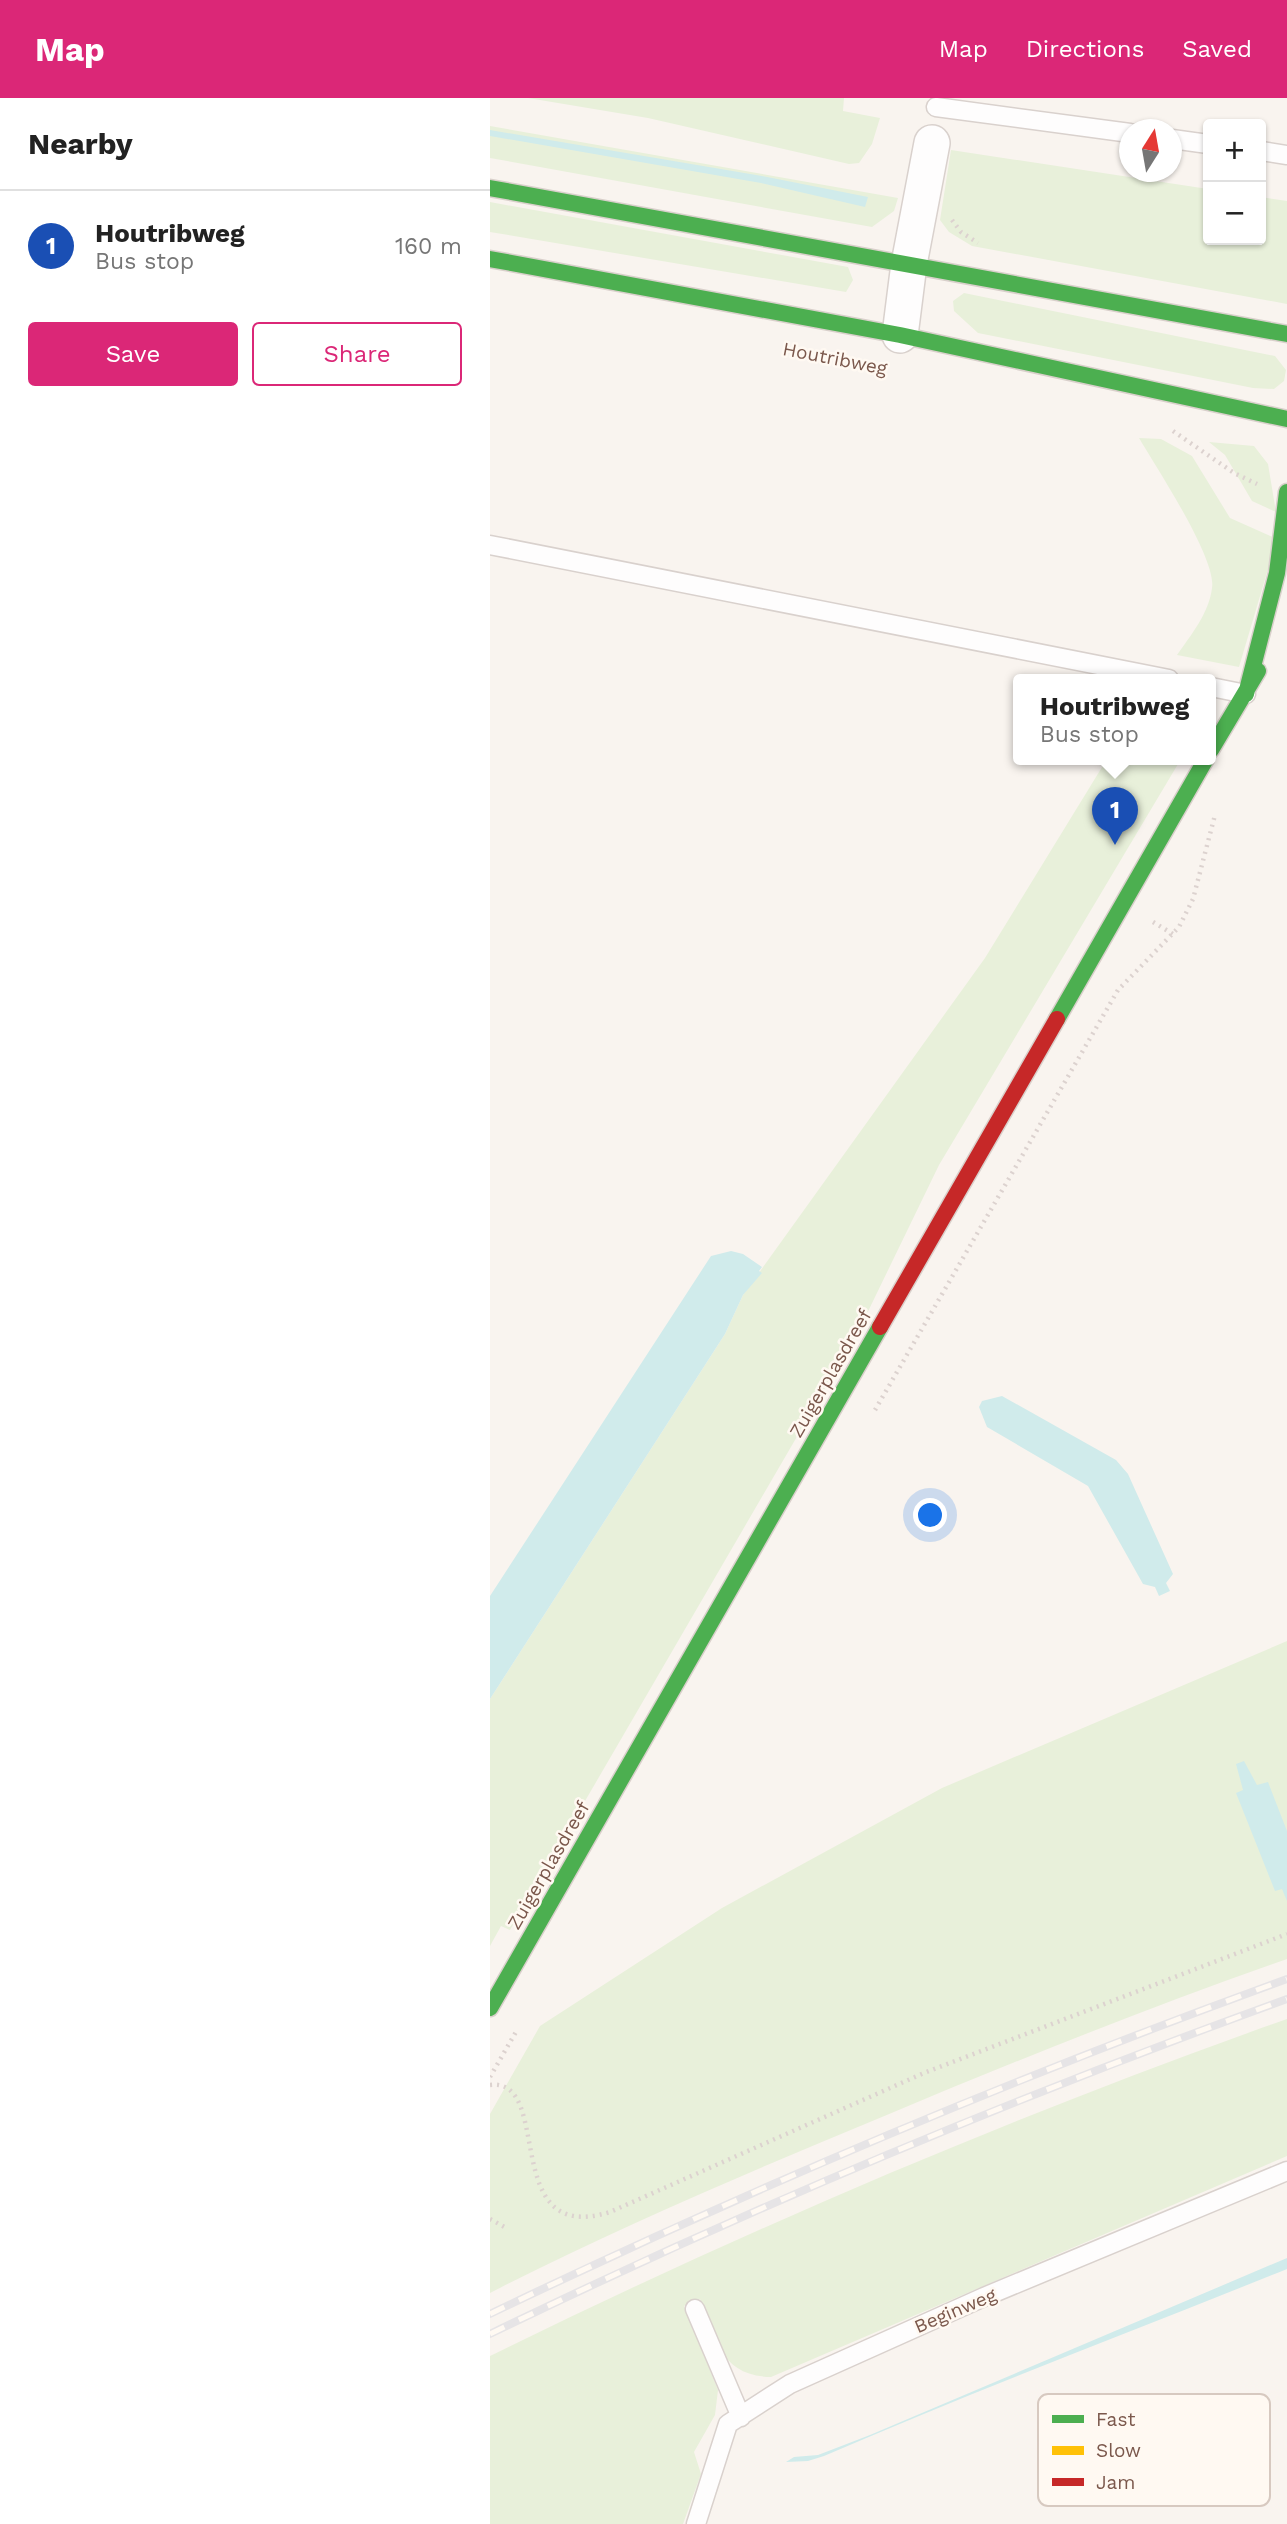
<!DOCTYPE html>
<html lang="en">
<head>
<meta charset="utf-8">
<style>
	:root { --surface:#fff; --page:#f2f2f2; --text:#222; --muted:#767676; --line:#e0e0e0; --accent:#db2777 }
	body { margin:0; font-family:"Work Sans",sans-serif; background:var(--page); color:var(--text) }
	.controls { position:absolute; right:21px; top:21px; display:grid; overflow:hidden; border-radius:7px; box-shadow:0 2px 5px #0004 }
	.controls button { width:63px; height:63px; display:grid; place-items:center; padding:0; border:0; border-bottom:2px solid var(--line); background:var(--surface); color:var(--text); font:35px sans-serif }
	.compass { position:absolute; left:629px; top:21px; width:63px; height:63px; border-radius:50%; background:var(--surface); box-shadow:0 2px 5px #0004; rotate:11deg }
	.you { position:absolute; left:441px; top:1418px; width:24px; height:24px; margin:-18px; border:5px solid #fff; border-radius:50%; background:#1a73e8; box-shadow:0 0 0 10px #1a73e833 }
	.badge { display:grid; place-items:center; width:46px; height:46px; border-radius:50%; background:var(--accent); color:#fff; font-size:23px; font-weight:700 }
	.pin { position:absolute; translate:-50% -58px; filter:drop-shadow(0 2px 4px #0008) }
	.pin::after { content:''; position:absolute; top:37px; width:24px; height:21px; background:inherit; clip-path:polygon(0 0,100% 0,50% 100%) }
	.popup { position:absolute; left:523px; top:576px; width:203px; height:91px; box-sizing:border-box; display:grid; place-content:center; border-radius:7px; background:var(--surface); filter:drop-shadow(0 2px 5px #0005); font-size:23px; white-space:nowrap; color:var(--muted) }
	.popup b { font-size:26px; color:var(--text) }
	.popup::after { content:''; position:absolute; left:50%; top:100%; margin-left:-14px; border:14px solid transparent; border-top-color:var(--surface) }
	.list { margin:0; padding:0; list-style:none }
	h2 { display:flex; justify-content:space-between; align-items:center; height:91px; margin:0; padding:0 28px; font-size:30px }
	h2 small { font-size:23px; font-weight:400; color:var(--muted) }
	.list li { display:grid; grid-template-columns:46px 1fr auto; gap:21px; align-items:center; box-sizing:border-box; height:112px; padding:0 28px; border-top:2px solid var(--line) }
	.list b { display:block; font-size:26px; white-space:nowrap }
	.list p { margin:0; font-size:23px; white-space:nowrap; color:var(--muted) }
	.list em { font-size:23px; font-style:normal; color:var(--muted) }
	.actions { display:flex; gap:14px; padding:21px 28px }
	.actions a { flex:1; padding:16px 0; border:2px solid var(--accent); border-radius:7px; text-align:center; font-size:24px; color:var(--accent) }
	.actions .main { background:var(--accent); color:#fff }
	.map { position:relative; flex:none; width:797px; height:2426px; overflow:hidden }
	header { display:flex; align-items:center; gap:42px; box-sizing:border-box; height:98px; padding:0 35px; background:var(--accent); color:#fff }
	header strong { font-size:33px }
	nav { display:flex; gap:38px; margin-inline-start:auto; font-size:24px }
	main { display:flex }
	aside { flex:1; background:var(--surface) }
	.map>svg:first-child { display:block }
	.green { fill:#e8f0da }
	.water { fill:#d0ebeb }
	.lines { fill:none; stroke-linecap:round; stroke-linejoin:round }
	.lane-casing { stroke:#d9d1cd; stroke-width:21 }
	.street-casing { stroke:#d9d1cd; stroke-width:38 }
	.fast-casing { stroke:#d9d0cb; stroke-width:19 }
	.jam-casing { stroke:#d9d0cb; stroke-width:19 }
	.path { stroke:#dcd2cf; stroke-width:4.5; stroke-dasharray:2 5; stroke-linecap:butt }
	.lane { stroke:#fefdfd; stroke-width:18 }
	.street { stroke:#fefdfd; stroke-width:35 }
	.fast { stroke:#4caf50; stroke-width:16 }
	.jam { stroke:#c62828; stroke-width:16 }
	.rail-casing { stroke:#e6e4e6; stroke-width:8 }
	.rail { stroke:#fff9f2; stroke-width:5; stroke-dasharray:16; stroke-linecap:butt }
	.labels { text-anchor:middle; stroke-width:5; stroke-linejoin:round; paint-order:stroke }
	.street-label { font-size:19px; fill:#7b584c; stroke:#fff9f2 }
	.key { fill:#fff9f2; stroke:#d7c9c0; stroke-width:2 }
	.key-label { font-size:19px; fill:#7b584c }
</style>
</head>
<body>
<header>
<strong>Map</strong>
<nav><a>Map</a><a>Directions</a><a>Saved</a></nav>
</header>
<main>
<aside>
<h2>Nearby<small></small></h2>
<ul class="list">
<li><span class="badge" style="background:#1a4fb4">1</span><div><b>Houtribweg</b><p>Bus stop</p></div><em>160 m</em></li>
</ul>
<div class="actions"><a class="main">Save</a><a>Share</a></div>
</aside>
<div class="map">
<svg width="797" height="2426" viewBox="0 0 797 2426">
	<rect width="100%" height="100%" fill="#f9f4ef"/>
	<path class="green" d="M38,0H354L353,13L390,20L382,46L369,65L359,66L158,20Z
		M0,28L408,100L404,113L382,129L0,60Z
		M461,52L718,91V142H771V99L797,103V206L482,148L459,134L450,122Z
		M0,104L358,169L363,182L356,194L0,134Z
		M474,195L785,258L796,272L794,283L784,291L763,290L488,235L464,213L463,203Z
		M649,340L671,341L702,358L740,420L787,441L749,569L687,557C701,537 719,515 722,490C727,461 666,369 649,340Z
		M719,344L764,348L778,366L786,414L762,403L735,357Z
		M617,661H691L449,1067L369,1232L20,1832L11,1828L0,1848V1601L235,1236L253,1197L495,860Z
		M797,1543V1861C660,1909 525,1963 392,2019C259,2074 127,2130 0,2195V2016L50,1928L232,1810L452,1690Z
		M797,1921V2058L281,2279C231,2278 225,2241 210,2201L194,2208L228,2292L225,2317L204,2354L211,2376L193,2426H0V2258C258,2131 526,2017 797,1921Z"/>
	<path class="water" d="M0,32L272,78L378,99L375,109L271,85L0,38Z
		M241,1153L253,1156L272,1169L269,1173L272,1175L253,1197L235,1236L0,1601V1498L221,1158Z
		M512,1298L626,1362L638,1376L683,1476L676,1485L680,1493L669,1498L665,1489L653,1486L598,1388L497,1329L489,1309L492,1303Z
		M754,1663L767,1687L778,1684L797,1733V1803L792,1791L785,1793L746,1695L753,1692L746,1666Z
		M797,2160V2171C643,2233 487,2292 334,2358L318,2363L296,2364L304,2359L328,2357L380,2337Z"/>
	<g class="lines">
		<defs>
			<path id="lane" d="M446,9L640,35
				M682,41L718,46
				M771,53L797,57
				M0,447L679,581
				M721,589L756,596
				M205,2211L251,2319
				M206,2426L238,2326L300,2286L494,2199L797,2073"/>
			<path id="street" d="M410,237L419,166L442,45"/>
			<path id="fast" d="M0,90L797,236
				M0,161L410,237L797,321
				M756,596L787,475L797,394
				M721,652L768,573
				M567,921L716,661
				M0,1910L390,1229"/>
			<path id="jam" d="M390,1229L567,921"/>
		</defs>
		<use href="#lane" class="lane-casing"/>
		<use href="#street" class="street-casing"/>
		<use href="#fast" class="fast-casing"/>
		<use href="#jam" class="jam-casing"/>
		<path class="path" d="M462,122L471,134L488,145
			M683,333L744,375L767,386
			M663,824L683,836
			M385,1312L628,892L689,829L703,801L725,717
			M0,1979L27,1932
			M0,1987C65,1979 8,2149 120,2114L434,1975L797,1836
			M0,2121L18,2131"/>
		<use href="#lane" class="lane"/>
		<use href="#street" class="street"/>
		<use href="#fast" class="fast"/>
		<use href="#jam" class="jam"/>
		<defs>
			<path id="rail" d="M0,2216C260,2091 526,1979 797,1881
				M0,2236C259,2110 526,1999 797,1901"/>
		</defs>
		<use href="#rail" class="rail-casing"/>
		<use href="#rail" class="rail"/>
	</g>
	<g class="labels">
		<g class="street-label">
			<text transform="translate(345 260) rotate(11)" y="7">Houtribweg</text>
			<text transform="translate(340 1275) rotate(-60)" y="7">Zuigerplasdreef</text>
			<text transform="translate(58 1767) rotate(-60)" y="7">Zuigerplasdreef</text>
			<text transform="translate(465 2212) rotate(-23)" y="7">Beginweg</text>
		</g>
	</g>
	<rect x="548" y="2296" width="232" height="112" rx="10" class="key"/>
	<rect x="562" y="2317" width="32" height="8" fill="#4caf50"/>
	<rect x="562" y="2348" width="32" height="9" fill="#ffc107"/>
	<rect x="562" y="2380" width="32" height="8" fill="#c62828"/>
	<g class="key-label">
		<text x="606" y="2328">Fast</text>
		<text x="606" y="2359">Slow</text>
		<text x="606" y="2391">Jam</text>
	</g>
</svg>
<div class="controls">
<button>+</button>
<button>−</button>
</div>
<svg class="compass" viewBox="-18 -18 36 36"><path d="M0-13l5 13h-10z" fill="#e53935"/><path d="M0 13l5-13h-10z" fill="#767676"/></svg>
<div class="you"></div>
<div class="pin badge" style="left:625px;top:747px;background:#1a4fb4">1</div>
<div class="popup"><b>Houtribweg</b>Bus stop</div>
</div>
</main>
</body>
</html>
